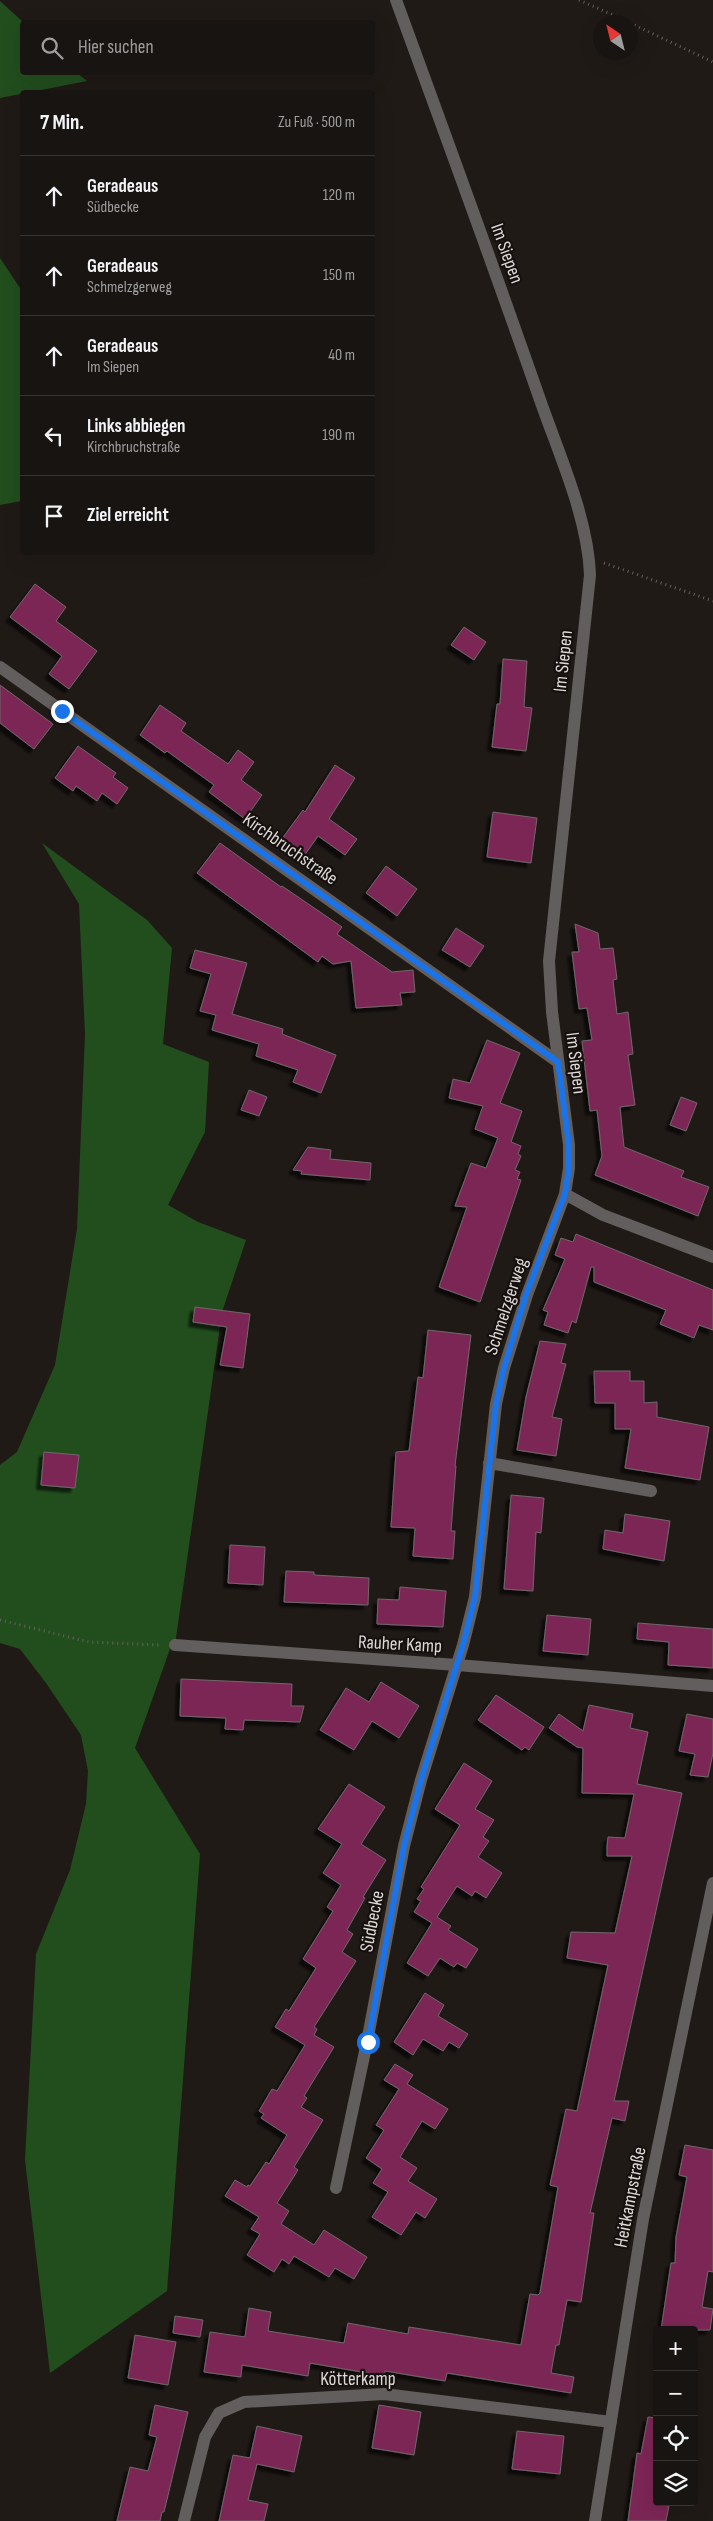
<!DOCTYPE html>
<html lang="de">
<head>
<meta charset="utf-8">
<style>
	:root { --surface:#181411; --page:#25211f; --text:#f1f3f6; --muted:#9f9e9f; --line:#363331 }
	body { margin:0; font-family:"Sofia Sans Condensed",sans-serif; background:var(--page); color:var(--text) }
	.controls { position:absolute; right:15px; bottom:15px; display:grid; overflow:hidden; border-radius:5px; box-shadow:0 5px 20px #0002 }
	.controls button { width:45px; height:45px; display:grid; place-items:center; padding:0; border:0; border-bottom:1px solid var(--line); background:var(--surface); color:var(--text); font:25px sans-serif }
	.compass { position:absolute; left:593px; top:15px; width:45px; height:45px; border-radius:50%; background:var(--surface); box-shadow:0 5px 20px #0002; rotate:325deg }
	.stop { position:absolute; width:15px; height:15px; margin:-11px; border:4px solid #1a73e8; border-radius:50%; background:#fff }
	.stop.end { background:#1a73e8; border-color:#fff; box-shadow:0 1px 5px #0008 }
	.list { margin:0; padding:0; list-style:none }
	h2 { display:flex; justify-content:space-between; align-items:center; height:65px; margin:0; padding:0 20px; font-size:21px }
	h2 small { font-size:16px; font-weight:400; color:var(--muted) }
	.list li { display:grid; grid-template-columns:32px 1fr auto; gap:15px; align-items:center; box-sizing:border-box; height:80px; padding:0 20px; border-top:1px solid var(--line) }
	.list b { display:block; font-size:19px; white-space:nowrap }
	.list p { margin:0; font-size:16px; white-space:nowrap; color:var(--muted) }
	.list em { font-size:16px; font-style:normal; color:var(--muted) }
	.icon { flex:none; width:28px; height:28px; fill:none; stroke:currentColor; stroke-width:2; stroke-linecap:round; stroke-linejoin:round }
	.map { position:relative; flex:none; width:713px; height:2521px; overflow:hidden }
	.search { position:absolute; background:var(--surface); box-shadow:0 5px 20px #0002; left:20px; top:20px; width:355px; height:55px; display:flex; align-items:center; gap:12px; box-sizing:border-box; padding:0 18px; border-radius:5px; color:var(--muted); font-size:19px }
	.panel { position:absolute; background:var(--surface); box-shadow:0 5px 20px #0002; left:20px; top:90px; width:355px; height:465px; border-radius:5px }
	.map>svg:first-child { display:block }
	.green { fill:#224e1e }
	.building { fill:#7c2855; stroke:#6f676b; filter:url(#shadow) }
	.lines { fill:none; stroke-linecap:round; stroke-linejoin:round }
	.path { stroke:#66615e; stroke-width:3; stroke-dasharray:1 4; stroke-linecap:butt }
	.minor { stroke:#625e5d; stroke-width:12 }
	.route { stroke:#1a73e8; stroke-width:6 }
	.labels { text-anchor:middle; stroke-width:4.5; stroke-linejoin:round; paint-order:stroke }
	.street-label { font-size:19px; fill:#ddd9d7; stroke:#16110e }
</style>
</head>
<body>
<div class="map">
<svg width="713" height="2521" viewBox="0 0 713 2521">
	<defs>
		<filter id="shadow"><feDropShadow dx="-4.5" dy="4.5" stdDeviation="1" flood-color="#0009"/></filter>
	</defs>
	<rect width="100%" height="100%" fill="#201a17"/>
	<path class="green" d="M0,1L23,22L22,72L77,73L87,81L0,98Z
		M0,258L22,291V501L0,505Z
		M42,843L147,920L172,948L163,1044L209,1062L205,1132L168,1205L198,1222L246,1240L222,1312L175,1645L171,1646L135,1748L200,1854L167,2291L50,2373L25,2160L36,1954L70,1870L86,1804L88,1771L81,1735L46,1683L20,1649L0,1643V1465L17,1452L55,1365L77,1229L85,1034L79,904Z"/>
	<path class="building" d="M35,584L66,607L56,621L97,651L69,689L49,674L62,656L10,617Z
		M464,627L486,642L474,660L451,645Z
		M503,659L527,661L524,707L532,708L526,751L492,747L497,704H500Z
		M0,685L53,724L34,749L0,723Z
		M160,705L186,723L181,731L228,764L238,750L254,762L241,780L262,795L245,819L209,792L214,785L167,751L165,753L140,735Z
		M78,746L116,773L113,777L128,788L117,804L102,793L97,801L76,786L73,791L55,778Z
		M335,765L355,778L329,819L357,839L345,855L318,836L304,856L281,840L303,810L305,812Z
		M493,812L537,818L531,863L487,857Z
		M220,843L281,887L282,886L342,927L337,934L392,972L413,970L415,992L400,993L402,1005L356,1008L351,961L333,964L322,956L318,962L197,873Z
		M386,866L417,889L397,916L366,893Z
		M575,924L598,933L600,949L613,948L617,979L613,980L617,1014L628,1012L633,1054L628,1055L635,1105L620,1107L624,1147L684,1171L681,1177L709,1187L698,1216L595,1175L602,1156L597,1110L590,1111L582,1041L592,1040L587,1008L579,1009L572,952H579Z
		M456,928L484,946L470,967L442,950Z
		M195,950L247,963L232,1014L283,1029L282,1034L336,1055L321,1093L293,1082L298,1070L256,1056L259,1044L212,1030L216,1015L200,1011L211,974L190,968Z
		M487,1040L520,1053L500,1103L522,1111L511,1142L521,1146L518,1154L521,1156L515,1170L520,1172L517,1179L521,1180L480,1302L439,1287L467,1207L455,1206L471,1163L486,1168L498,1138L475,1129L483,1106L449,1098L453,1079L470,1083Z
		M249,1090L267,1097L259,1116L241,1110Z
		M681,1097L697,1103L686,1131L670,1125Z
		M308,1147L331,1150L330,1159L371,1163L370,1180L301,1174L302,1171L293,1170Z
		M576,1234L713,1290V1330L699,1325L694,1338L660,1324L666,1310L594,1282V1267H591L576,1323L572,1321L568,1333L544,1325L548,1312L543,1310L565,1259L555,1255L561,1238L573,1242Z
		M195,1307L250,1314L243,1368L220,1365L227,1327L193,1322Z
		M428,1330L471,1335L455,1466H456L451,1531H455L453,1559L413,1556L415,1528L391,1527L396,1452L409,1451L418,1377L423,1378Z
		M540,1341L566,1344L561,1363L566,1364L552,1417L562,1419L556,1456L517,1450L526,1397Z
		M594,1371H630V1381H644V1403L657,1402V1417L709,1427L700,1480L625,1468L631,1429H615V1403H595Z
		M44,1452L79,1455L75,1488L41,1485Z
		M511,1495L544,1498L541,1533L536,1532L533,1591L504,1589Z
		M625,1514L670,1521L664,1561L603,1549L605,1530L623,1533Z
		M230,1545L265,1547L263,1585L228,1583Z
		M286,1571L314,1572V1575L369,1578L368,1605L284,1602Z
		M400,1587L446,1591L443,1627L377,1624L378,1599L399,1600Z
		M547,1615L591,1619L588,1655L543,1651Z
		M638,1623L713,1629V1668L668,1665L669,1642L637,1639Z
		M181,1679L292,1684L291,1706H304L300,1722L244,1720L243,1730L225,1729L226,1718L180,1716Z
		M381,1682L419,1706L399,1738L372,1721L354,1750L320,1730L346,1688L369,1702Z
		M496,1695L544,1727L529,1750L525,1747L522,1750L478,1720Z
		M589,1705L633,1714L630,1728L648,1732L637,1784L682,1793L614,2101H629L625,2121L612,2118L590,2213H594L581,2302L567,2300L559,2345H556L551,2373L574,2377L571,2393L447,2373L445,2381L385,2371L384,2376L310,2363L308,2376L242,2365L241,2377L204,2372L210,2332L245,2337L249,2308L271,2312L268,2331L344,2343L348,2323L408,2334L409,2327L521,2345L530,2294L538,2295L540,2293L558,2187L550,2185L566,2109L577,2111L608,1965L567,1958L571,1932L615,1933L632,1856H607V1847L608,1837L625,1838L634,1794L582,1793L583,1748L577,1747L549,1728L559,1714L583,1731Z
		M687,1714L713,1719V1753L708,1777L690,1775L695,1754L679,1751Z
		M464,1763L492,1781L475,1809L494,1820L483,1837L489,1841L478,1857L502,1873L486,1898L475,1891L472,1896L457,1886L437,1917L451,1926L448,1930L478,1949L466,1968L457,1963L454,1967L440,1958L428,1976L407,1963L432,1923L414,1912L421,1901L417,1899L424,1889L421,1887L460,1825L435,1809Z
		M349,1784L385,1807L361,1844L386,1860L363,1897L365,1898L347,1930L353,1934L342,1952L356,1961L314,2027L317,2029L314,2035L334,2047L304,2096L307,2098L301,2107L323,2120L294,2167L298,2170L277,2203L289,2211L281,2224L314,2245L324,2230L367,2257L354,2279L335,2268L329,2277L294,2256L289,2264L282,2259L274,2272L247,2255L260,2234L251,2229L259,2217L225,2196L235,2180L247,2187L248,2185L250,2186L266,2162L269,2164L287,2135L261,2118L264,2114L259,2111L272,2089L277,2091L305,2045L275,2027L286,2009L289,2011L316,1968L303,1959L333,1911L327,1907L341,1885L323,1873L342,1844L318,1829Z
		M425,1993L444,2005L438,2016L468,2034L459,2048L449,2042L443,2051L423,2039L413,2055L394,2042Z
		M395,2064L413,2075L407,2084L448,2109L435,2129L422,2121L400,2157L417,2168L408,2181L437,2199L425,2218L416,2212L401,2235L372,2217L388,2192L373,2183L382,2169L366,2158L384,2130L376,2125L399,2089L384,2080Z
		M685,2145L713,2150V2272L708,2271L702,2307L713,2309L710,2330H661L671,2263H675L676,2237L687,2177L679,2175Z
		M175,2316L203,2320L200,2337L173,2333Z
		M135,2335L176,2342L168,2385L128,2378Z
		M155,2405L188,2412L164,2512H162L160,2521H117L130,2467L148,2471L157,2437L149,2435Z
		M379,2405L421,2412L414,2455L372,2448Z
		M648,2417L657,2418V2504L669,2506L666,2521H628L637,2453L641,2454Z
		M257,2426L302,2436L294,2472L257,2464L248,2500L268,2504L264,2521H219L233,2455L250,2458Z
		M517,2431L564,2436L560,2474L512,2469Z"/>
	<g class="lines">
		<path class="path" d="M579,0L629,22
			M630,23L713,62
			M604,563L713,601
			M0,1620L89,1642L159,1645"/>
		<path class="minor" d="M0,667L558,1062
			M565,1194L603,1215L713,1257
			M489,1463L651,1491
			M175,1645L457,1665L713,1686
			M336,2188L367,2042L404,1846L421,1780L463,1645L475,1597L496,1404L504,1368L527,1295L565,1194L569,1168V1145L552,1012L549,961L590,575C588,516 557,450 538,394C492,262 444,131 396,0
			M184,2521L205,2437L219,2413L244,2402L384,2394L611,2422
			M595,2521L643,2219L713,1883"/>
	</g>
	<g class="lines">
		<path class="route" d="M62,711L558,1062L569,1145V1168L565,1194L526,1295L504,1368L496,1404L475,1597L463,1645L421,1780L404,1846L368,2042"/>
	</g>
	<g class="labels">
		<g class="street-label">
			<text transform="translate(508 253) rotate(70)" y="7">Im Siepen</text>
			<text transform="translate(562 661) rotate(-84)" y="7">Im Siepen</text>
			<text transform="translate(291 848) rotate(35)" y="7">Kirchbruchstraße</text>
			<text transform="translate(577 1063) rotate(83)" y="7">Im Siepen</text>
			<text transform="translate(505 1306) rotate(-72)" y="7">Schmelzgerweg</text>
			<text transform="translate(400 1643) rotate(3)" y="7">Rauher Kamp</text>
			<text transform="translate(371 1921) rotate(-79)" y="7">Südbecke</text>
			<text transform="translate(629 2197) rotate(-79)" y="7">Heitkampstraße</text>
			<text x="358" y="2385">Kötterkamp</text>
		</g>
	</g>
</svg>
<div class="controls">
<button>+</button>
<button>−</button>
<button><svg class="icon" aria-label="locate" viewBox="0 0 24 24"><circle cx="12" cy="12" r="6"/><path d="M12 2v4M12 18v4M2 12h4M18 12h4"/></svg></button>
<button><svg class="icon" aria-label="layers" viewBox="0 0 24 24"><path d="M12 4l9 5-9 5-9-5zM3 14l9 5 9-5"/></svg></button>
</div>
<svg class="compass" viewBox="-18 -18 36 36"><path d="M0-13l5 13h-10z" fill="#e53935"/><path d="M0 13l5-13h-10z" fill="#9f9e9f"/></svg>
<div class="stop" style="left:368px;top:2042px"></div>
<div class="stop end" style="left:62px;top:711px"></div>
<div class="search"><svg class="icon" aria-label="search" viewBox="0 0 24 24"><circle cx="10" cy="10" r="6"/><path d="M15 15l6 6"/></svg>Hier suchen</div>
<section class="panel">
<h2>7 Min.<small>Zu Fuß · 500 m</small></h2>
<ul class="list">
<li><svg class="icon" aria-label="ahead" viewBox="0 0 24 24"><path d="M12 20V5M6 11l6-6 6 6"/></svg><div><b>Geradeaus</b><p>Südbecke</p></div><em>120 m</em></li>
<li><svg class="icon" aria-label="ahead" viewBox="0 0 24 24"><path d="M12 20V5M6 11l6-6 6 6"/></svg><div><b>Geradeaus</b><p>Schmelzgerweg</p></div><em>150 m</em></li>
<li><svg class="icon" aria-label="ahead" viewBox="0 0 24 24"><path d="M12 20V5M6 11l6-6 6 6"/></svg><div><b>Geradeaus</b><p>Im Siepen</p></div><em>40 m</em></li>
<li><svg class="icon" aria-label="left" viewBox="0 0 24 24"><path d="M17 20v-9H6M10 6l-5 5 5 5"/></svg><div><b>Links abbiegen</b><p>Kirchbruchstraße</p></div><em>190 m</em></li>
<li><svg class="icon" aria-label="arrive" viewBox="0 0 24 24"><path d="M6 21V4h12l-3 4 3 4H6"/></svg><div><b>Ziel erreicht</b></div></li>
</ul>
</section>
</div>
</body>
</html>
